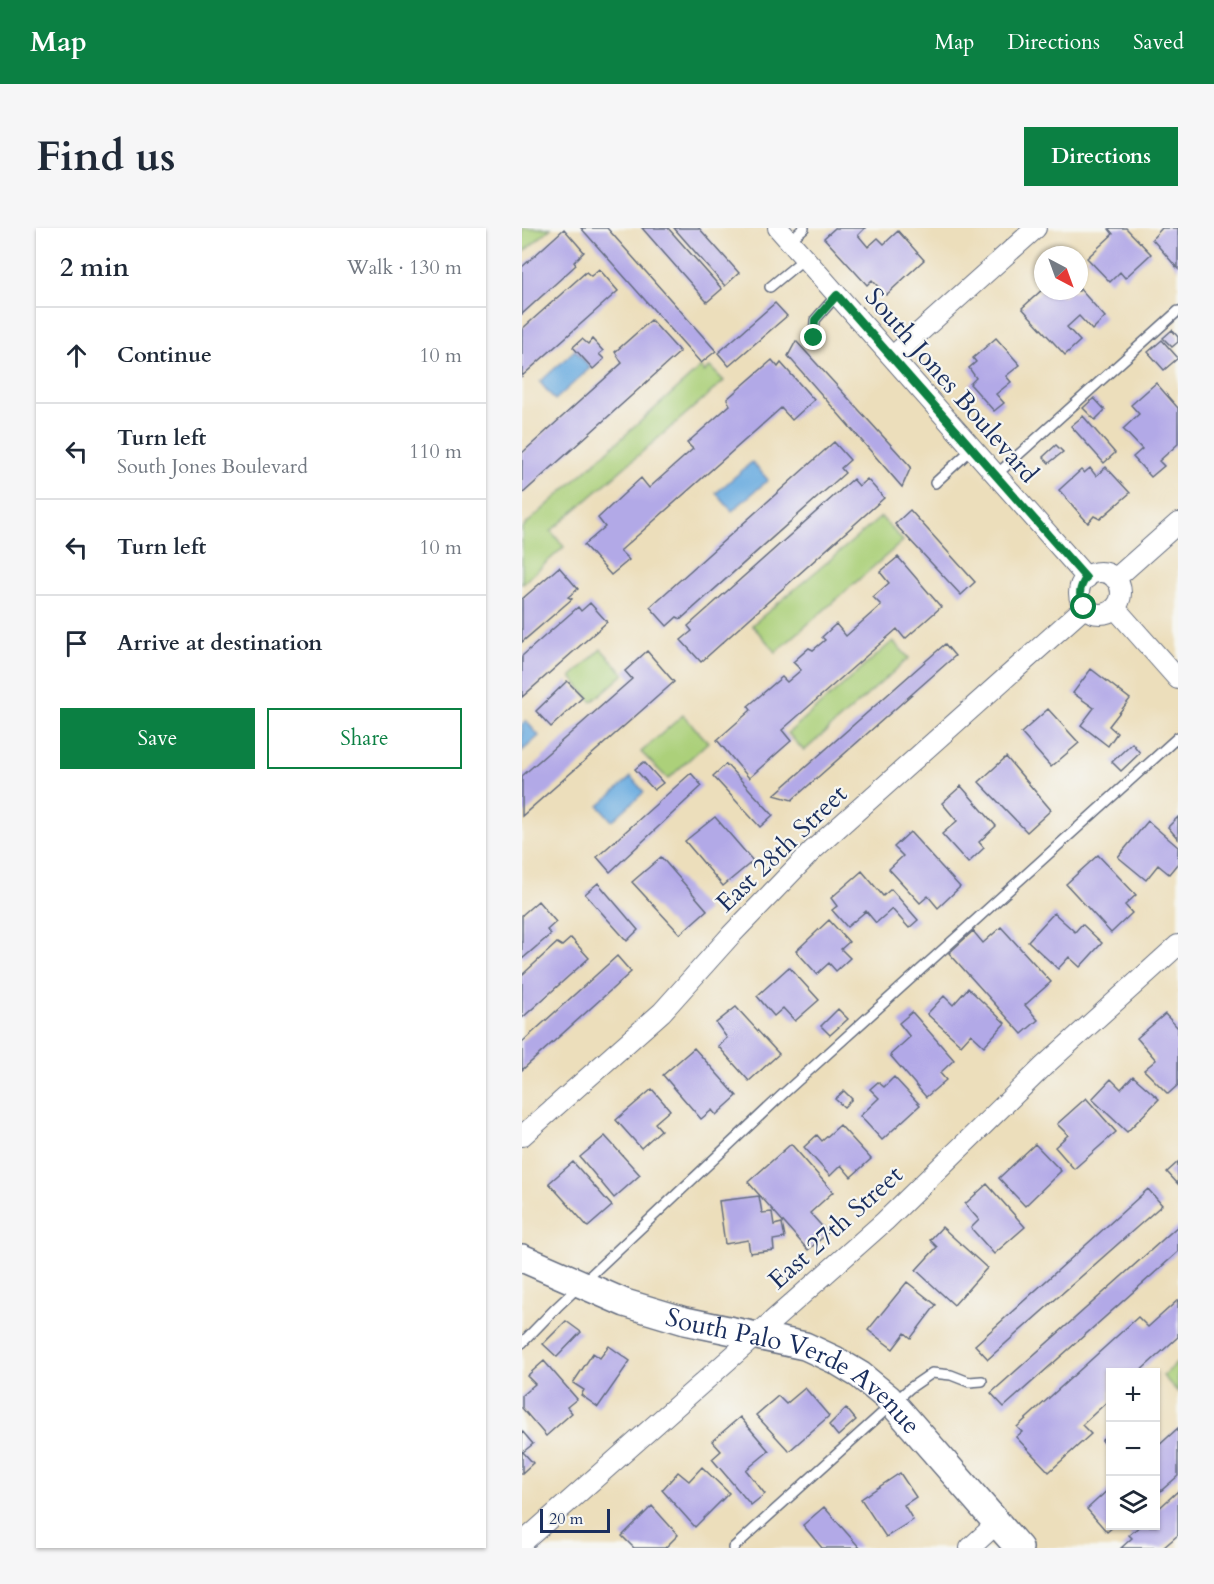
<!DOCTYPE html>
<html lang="en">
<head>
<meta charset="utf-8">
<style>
	:root { --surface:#fff; --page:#f6f6f7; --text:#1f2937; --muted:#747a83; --line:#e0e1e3; --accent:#0b8043 }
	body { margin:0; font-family:Cardo,serif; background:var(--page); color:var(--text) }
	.controls { position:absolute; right:18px; bottom:18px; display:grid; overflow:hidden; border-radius:0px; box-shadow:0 2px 4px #0004 }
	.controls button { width:54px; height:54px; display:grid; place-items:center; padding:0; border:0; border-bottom:2px solid var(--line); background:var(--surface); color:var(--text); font:30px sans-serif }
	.compass { position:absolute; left:512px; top:18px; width:54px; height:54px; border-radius:50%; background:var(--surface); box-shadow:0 2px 4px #0004; rotate:139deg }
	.scale { position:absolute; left:18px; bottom:15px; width:70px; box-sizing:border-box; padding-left:6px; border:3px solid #1b2f5e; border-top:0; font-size:16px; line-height:21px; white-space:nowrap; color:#1b2f5e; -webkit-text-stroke:4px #f6f6f2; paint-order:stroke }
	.stop { position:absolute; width:18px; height:18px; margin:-14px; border:4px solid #0b8043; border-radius:50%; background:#fff }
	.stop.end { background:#0b8043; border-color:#fff; box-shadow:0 2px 6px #0008 }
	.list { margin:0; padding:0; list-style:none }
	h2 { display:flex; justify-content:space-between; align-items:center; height:78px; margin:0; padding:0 24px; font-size:26px }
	h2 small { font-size:20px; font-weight:400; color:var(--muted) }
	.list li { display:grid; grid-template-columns:39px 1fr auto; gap:18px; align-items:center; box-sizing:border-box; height:96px; padding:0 24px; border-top:2px solid var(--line) }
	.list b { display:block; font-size:22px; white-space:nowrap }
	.list p { margin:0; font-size:20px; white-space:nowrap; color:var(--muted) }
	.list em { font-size:20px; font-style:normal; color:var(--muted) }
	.actions { display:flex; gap:12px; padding:18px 24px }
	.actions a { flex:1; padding:14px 0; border:2px solid var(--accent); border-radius:0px; text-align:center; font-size:21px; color:var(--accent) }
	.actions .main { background:var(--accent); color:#fff }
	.icon { flex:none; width:33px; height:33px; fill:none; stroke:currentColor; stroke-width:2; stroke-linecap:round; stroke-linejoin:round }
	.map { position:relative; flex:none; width:656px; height:1320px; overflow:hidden; border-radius:0px }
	header { display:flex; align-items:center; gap:36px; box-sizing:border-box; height:84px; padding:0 30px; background:var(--accent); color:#fff }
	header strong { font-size:28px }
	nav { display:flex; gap:33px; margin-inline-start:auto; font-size:21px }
	.intro { display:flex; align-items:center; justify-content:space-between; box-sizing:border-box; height:144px; padding:0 36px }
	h1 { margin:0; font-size:42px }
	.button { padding:15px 27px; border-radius:0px; background:var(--accent); color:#fff; font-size:21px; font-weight:700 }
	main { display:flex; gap:36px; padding:0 36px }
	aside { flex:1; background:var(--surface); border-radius:0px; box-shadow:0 2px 4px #0004 }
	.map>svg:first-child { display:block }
	.green { fill:#acd07a; stroke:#64806c; stroke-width:1.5 }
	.water { fill:#6dade0; stroke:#446e9f; stroke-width:1.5 }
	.building { fill:#b2a9e7 }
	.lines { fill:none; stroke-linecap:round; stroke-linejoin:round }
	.lane-casing { stroke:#646c7f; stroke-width:12 }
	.street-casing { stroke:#646c7f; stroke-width:22 }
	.secondary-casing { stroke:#646c7f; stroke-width:30 }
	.lane { stroke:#fff; stroke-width:9 }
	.street { stroke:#fff; stroke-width:20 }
	.secondary { stroke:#fff; stroke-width:27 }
	.route { stroke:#0b8043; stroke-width:8 }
	.labels { text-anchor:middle; stroke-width:4.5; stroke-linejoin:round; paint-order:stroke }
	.street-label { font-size:26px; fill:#1b2f5e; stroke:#f6f6f2 }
</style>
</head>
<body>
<header>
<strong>Map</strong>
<nav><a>Map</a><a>Directions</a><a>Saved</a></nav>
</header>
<div class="intro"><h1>Find us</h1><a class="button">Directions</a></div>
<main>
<aside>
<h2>2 min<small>Walk · 130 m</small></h2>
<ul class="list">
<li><svg class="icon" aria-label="ahead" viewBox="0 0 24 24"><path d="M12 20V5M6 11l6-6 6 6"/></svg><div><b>Continue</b></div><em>10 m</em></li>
<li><svg class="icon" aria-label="left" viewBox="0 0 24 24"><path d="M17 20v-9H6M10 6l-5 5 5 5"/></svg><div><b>Turn left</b><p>South Jones Boulevard</p></div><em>110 m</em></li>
<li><svg class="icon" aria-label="left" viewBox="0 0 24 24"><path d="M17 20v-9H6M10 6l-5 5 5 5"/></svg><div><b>Turn left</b></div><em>10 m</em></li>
<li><svg class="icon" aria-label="arrive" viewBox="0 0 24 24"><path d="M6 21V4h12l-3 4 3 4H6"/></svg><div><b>Arrive at destination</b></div></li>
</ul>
<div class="actions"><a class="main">Save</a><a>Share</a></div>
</aside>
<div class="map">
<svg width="656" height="1320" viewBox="0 0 656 1320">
	<rect width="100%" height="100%" fill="#f6f6f2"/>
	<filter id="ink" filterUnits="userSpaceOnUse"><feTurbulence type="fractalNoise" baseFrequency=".0167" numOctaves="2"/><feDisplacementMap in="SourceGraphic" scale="12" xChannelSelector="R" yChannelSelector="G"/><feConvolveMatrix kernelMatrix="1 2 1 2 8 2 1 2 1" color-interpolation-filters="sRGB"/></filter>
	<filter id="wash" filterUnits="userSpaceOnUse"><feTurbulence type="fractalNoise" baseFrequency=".008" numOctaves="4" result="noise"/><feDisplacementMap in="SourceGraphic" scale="24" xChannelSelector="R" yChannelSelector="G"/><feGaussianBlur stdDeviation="1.35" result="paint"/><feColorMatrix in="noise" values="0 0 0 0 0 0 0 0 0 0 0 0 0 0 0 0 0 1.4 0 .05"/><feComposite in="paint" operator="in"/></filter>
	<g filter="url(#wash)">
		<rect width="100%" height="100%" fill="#ecdebb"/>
		<path class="green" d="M0,0H29L0,25Z
			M179,139L182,144L188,139L202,153L29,303L42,319L0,356V300Z
			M359,289L381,313L254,424L230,397Z
			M371,413L387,430L282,523L266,505Z
			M79,421L102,446L70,474L49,449Z
			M161,487L186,514L146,551L119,524Z
			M656,1134V1164L641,1148Z"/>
		<path class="water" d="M53,122L68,140L33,172L18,154Z
			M230,234L246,252L210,283L194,265Z
			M4,493L17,508L0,523V496Z
			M109,549L122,564L90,593L77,578Z"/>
		<g id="blocks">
			<path class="building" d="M59,0H85L194,123L179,135Z
				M120,0H146L200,61L185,74Z
				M152,0H177L217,45L203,58Z
				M313,0H343L336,7L346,19L356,10L362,16L376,3L402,32L364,67L350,52L345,57L302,10Z
				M589,0H604L629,26L603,50L598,44L588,54L565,30L591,6L587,1Z
				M640,0H656V41L630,11Z
				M42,1L62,24L52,34L54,37L0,86V39Z
				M77,41L96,63L0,148V101L64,44L69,48Z
				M557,60L583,89L570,102L557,88L545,99L558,113L543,127L500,80L521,61L529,65L536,63L541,69L547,63H557Z
				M253,75L265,88L207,138L196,125Z
				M129,92L158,124L0,266V225L100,135L93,124Z
				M650,102L656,109V114L650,119L641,110Z
				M474,110L498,137L484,148L489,154L474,166L482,175L472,183L448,156L454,150L447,140L454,134L451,130Z
				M60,111L66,116L70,111L81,123L77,126L82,131L71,141L51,119Z
				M640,112L656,130L642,142L626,124Z
				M274,113L389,239L380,259L266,128Z
				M250,132L256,139L259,135L292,172L270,192L259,180L98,323L107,332L89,347L62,317L83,299L76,290L119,250L127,260L171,221L165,215L208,177L205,171Z
				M634,155L656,180V216L637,233L642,238L629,249L611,229L620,221L601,201L617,186L609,177Z
				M572,170L583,182L573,192L561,180Z
				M561,188L593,225L582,235L549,198Z
				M312,214L328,232L319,240L323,245L159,391L155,389L145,398L128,379Z
				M534,217L541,224L527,235L521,229Z
				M584,239L608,265L578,291L572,288L566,295L537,262L559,242L562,245L568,240L574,248Z
				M331,251L337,258L345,251L362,270L179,434L159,412L170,403L166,398Z
				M388,282L453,354L439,367L373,296Z
				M376,329L419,379L383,411L375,401L260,502L269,513L227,550L195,512L229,482L226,478L260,449L265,454L279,442L271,434L287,420L291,422L303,412L300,409L314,396L324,408L359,377L351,369L367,355L358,344Z
				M37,339L56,361L46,369L50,371L0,414V371Z
				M68,375L85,394L0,469V428L56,379L59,383Z
				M423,416L433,428L270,572L252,567Z
				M125,423L152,454L0,588V548L110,451L103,443Z
				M569,441L608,471L587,498L595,505L586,518L559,497L572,480L551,465Z
				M45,453L61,469L29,499L14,483Z
				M526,481L557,515L529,539L499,505Z
				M610,515L618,525L599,543L590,534Z
				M484,529L529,582L505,604L457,554Z
				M122,534L141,555L132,562L113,541Z
				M204,536L251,587L238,599L191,548Z
				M169,545L180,558L88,644L75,629Z
				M439,558L474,598L457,614L462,620L446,635L420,606L435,593L420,575Z
				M193,589L231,633L201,658L163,613Z
				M656,589V611L646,599Z
				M626,593L656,619V635L647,646L636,637L624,652L596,629Z
				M388,604L438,659L416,680L406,668L398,675L367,641L381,628L372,619Z
				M576,627L614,667L603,677L610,685L589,705L544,656Z
				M139,629L185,682L158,706L110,654Z
				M340,643L361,668L369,661L396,692L387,700L370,681L354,695L344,683L325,699L310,682L315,678L309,670Z
				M76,655L116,702L105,713L63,666Z
				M16,673L34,694L25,702L29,706L0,731V687Z
				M532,685L553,704L560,696L580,715L558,739L547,729L536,741L506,713Z
				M307,692L327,714L319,721L328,730L314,743L307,735L295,746L274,723Z
				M479,699L529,754L503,777L516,792L500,806L427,725L451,703L461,715Z
				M49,710L67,730L0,790V747L35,715L40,718Z
				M95,728L109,744L0,842V814Z
				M267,739L297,772L273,793L261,780L252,788L235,768Z
				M446,760L483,795L462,818L449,806L439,817L405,786L422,768L431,777Z
				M214,779L257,826L227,853L196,818L205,810L194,795Z
				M316,781L326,791L308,807L299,798Z
				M390,784L432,832L418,845L424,852L404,869L368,827L388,809L377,795Z
				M643,786L656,800V857L646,866L622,842L634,832L615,810Z
				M172,820L215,868L194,887L190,882L179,891L141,847Z
				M611,848L637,871L605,904L570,871L589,851L599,861Z
				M372,849L398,877L360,912L338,888L357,870L348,861L356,854L362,859Z
				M130,861L148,882L133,895L139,902L119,920L94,892Z
				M322,863L330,871L322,879L313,871Z
				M564,870L594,904L552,941L533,919L546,907L535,896Z
				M318,897L349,931L329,949L319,937L308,948L282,919L295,907L300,913Z
				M83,908L118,947L92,970L58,929Z
				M269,916L311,964L288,985L306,1005L286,1022L226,954Z
				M513,916L539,943L503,978L477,950Z
				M51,934L90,978L66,999L27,955Z
				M656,934V956L645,944Z
				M465,956L503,999L472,1026L449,1000L457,992L443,976Z
				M626,961L640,977L466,1131L453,1117Z
				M237,968L240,985L250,984L252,997L260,995L263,1010L251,1012L252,1022L228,1025L226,1012L203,1016L197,973Z
				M656,998V1024L482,1179L469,1165Z
				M420,999L465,1040L432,1077L394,1042L415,1019L408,1012Z
				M385,1054L414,1077L389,1110L383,1105L371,1121L346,1102Z
				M656,1072V1109L617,1144H588V1171L560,1197L569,1206L527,1244L494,1209L500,1204L495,1199L616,1089L626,1099Z
				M44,1093L59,1104L35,1129L21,1116Z
				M87,1118L108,1133L76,1179L59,1167L62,1162L51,1155L71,1125L78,1130Z
				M22,1133L55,1171L45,1179L50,1185L24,1208L0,1180V1167L13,1156L5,1148Z
				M283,1160L307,1188L267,1223L234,1187L256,1168L264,1176Z
				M324,1180L334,1192L316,1208L307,1197Z
				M218,1189L247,1223L224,1242L243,1266L229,1277L190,1231L199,1223L190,1213Z
				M656,1200V1248L634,1267V1220Z
				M0,1203L11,1216L1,1224L11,1235L0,1245Z
				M587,1206L588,1208V1223L580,1212Z
				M180,1239L207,1265L173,1299L140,1262L156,1244L167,1253Z
				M378,1245L394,1269L382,1277L391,1292L364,1309L339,1271Z
				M588,1260V1298H592L585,1304L565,1281Z
				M656,1263V1307L641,1320H599L610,1310L607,1307L618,1298H634V1283Z
				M130,1278L156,1307L143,1320H112L100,1308Z
				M302,1279L338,1320H300L281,1297Z"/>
		</g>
	</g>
	<g filter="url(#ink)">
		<use href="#blocks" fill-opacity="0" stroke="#646c7f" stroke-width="1.5"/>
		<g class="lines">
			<defs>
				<path id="lane" d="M267,13L282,0
					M248,59L283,30
					M292,110L293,92L315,67
					M474,247L656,83
					M413,255L450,221
					M0,1115L35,1079L260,867L656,509
					M211,1320L388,1160L410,1145L429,1147L447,1154L460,1153"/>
				<path id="street" d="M256,0L565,350
					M370,129L514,0
					M557 365a21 21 0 1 1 42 0a21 21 0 1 1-42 0Z
					M593,351L656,295
					M593,380L656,451
					M0,908L140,784L209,707L291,622L563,379
					M0,1315L363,993L522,838L656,717
					M448,1320L475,1295"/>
				<g id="secondary">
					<path id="s1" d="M0,1030L103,1075L163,1093L283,1118L313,1132L338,1147L366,1170L497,1320"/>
				</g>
			</defs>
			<use href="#lane" class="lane-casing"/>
			<use href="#street" class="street-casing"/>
			<use href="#secondary" class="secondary-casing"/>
			<use href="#lane" class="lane"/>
			<use href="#street" class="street"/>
			<use href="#secondary" class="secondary"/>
		</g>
	</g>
	<g class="lines" filter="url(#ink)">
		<path class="route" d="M292,110L293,92L315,67L564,350C557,360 556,368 562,379"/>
	</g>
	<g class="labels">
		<g class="street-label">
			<text transform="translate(430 157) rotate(49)" y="9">South Jones Boulevard</text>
			<text transform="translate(259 620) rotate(-44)" y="9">East 28th Street</text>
			<text transform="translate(313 999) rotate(-42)" y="9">East 27th Street</text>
			<text dy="9" stroke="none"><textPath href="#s1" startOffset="297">South Palo Verde Avenue</textPath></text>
		</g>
	</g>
</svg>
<div class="controls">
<button>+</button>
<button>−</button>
<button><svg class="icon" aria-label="layers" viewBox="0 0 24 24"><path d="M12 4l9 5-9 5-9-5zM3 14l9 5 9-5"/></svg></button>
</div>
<svg class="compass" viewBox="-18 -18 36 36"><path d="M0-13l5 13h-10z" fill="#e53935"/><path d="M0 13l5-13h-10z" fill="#747a83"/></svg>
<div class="scale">20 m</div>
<div class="stop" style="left:562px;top:379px"></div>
<div class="stop end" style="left:292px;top:110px"></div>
</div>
</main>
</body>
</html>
